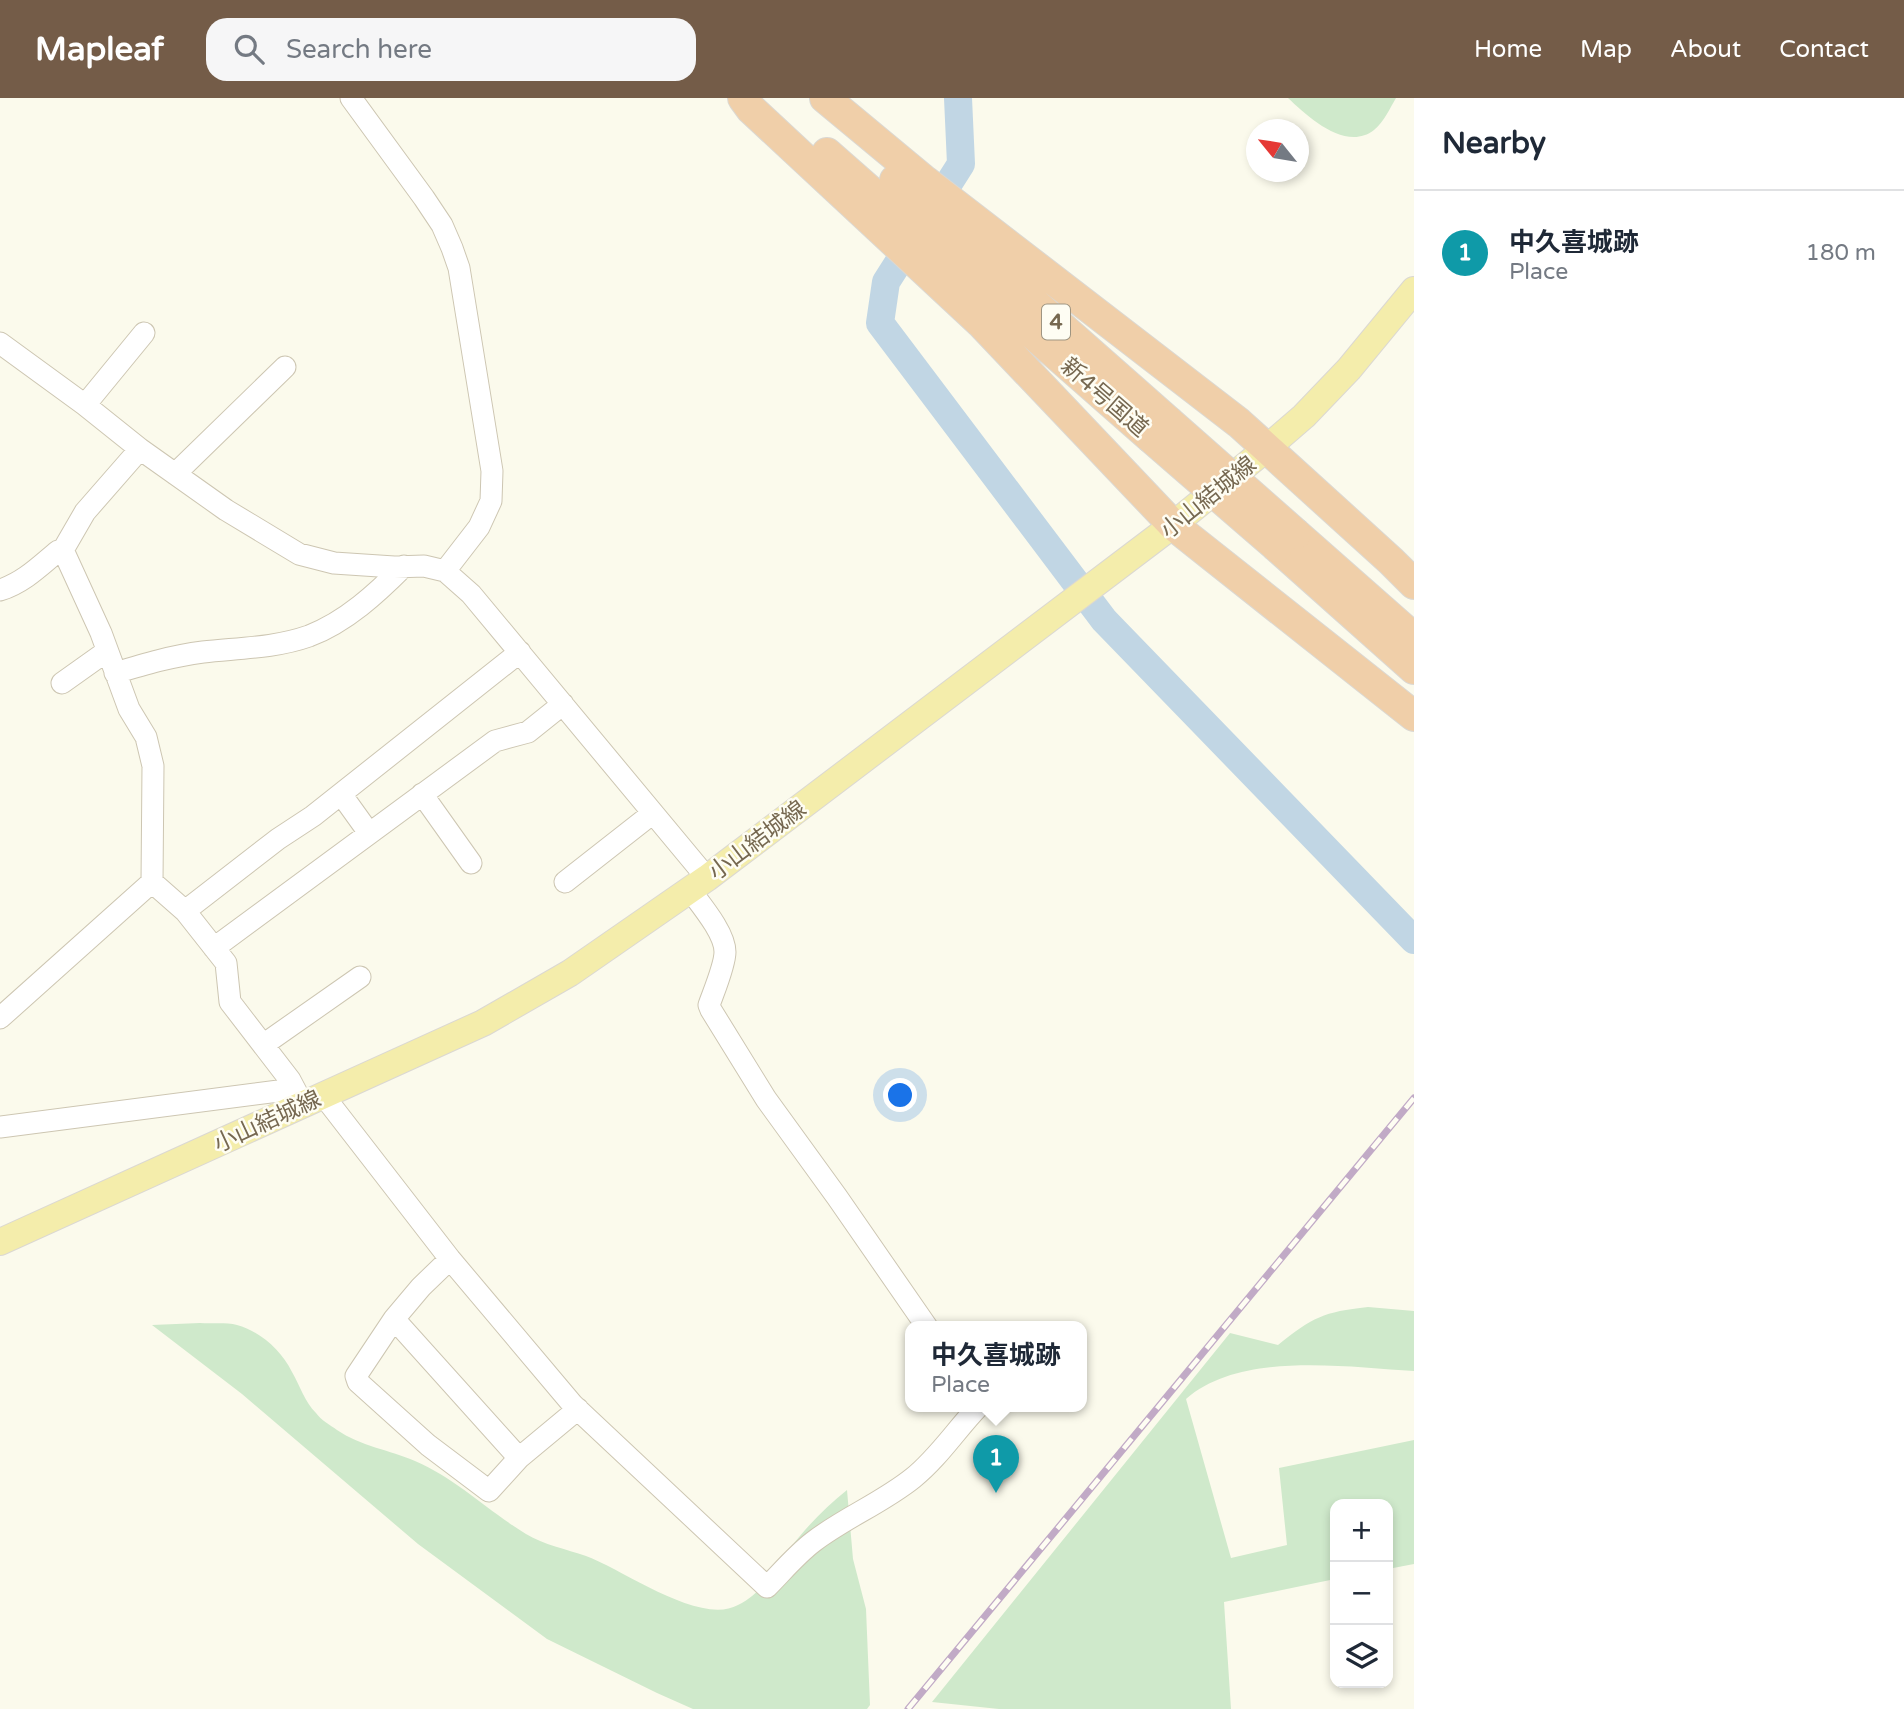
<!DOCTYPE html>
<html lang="en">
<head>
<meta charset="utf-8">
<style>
	:root { --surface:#fff; --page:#f6f6f7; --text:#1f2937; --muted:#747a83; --line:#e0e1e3; --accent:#745c48 }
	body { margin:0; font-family:"Varela Round","Noto Sans JP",sans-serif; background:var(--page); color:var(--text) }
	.controls { position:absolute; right:21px; bottom:21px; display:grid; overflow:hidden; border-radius:14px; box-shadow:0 4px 10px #0003 }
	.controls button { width:63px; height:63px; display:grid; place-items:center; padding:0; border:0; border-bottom:2px solid var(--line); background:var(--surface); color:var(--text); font:35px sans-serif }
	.compass { position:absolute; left:1246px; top:21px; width:63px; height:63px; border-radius:50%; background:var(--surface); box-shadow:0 4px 10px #0003; rotate:300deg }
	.you { position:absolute; left:901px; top:998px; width:24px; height:24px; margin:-18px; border:5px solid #fff; border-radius:50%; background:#1a73e8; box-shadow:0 0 0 10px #1a73e833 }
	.badge { display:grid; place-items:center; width:46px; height:46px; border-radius:50%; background:var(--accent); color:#fff; font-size:23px; font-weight:700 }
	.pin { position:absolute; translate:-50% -58px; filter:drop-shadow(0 2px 4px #0008) }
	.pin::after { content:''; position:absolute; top:37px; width:24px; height:21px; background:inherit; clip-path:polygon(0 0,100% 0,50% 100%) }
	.popup { position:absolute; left:905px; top:1223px; width:182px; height:91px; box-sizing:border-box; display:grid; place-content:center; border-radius:14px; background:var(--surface); filter:drop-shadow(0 2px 5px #0005); font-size:23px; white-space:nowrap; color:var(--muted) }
	.popup b { font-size:26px; color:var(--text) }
	.popup::after { content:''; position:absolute; left:50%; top:100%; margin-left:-14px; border:14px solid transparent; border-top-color:var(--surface) }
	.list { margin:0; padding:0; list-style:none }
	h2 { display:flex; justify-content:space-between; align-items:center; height:91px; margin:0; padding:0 28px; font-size:30px }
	h2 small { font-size:23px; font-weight:400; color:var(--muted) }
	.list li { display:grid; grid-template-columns:46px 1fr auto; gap:21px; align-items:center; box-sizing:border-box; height:126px; padding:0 28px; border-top:2px solid var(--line) }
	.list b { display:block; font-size:26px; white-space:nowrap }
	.list p { margin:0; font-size:23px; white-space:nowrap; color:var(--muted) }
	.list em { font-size:23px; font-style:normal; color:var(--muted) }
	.icon { flex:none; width:38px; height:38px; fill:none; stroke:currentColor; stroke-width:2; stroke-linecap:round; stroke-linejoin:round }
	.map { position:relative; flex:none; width:1414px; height:1611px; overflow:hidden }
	header { display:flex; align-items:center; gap:42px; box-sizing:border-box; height:98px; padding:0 35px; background:var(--accent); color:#fff }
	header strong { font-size:33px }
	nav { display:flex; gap:38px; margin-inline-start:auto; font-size:24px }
	.search { width:490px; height:63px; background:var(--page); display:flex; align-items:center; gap:18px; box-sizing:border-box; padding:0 24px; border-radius:21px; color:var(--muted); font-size:26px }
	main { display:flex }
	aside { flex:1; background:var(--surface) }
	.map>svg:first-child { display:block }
	.green { fill:#cfe9cb }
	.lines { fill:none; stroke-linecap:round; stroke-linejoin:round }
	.river { stroke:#c1d6e4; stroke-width:28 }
	.minor-casing { stroke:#cdc6b2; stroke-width:23 }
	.major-casing { stroke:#dbd8d2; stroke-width:28 }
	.highway-casing { stroke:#dbd8d2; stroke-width:32 }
	.minor { stroke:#fff; stroke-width:21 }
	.major { stroke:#f4edab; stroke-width:26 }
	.highway { stroke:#f0cfa9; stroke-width:30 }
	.rail-casing { stroke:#c1aac6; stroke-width:7 }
	.rail { stroke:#fefdf3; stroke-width:4.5; stroke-dasharray:13; stroke-linecap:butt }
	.highway-bridge-casing { stroke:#dbd8d2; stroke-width:32; stroke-linecap:butt }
	.highway-bridge { stroke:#f0cfa9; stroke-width:30 }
	.labels { text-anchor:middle; stroke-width:5; stroke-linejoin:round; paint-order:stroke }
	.shield { fill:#fefdf3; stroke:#9f9581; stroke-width:2 }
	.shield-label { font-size:21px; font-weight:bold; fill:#766850 }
	.street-label { font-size:23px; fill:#766850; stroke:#fefdf3 }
</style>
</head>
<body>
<header>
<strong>Mapleaf</strong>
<div class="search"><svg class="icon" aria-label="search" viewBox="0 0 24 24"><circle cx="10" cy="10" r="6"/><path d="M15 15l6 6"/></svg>Search here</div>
<nav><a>Home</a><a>Map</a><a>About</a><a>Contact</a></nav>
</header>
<main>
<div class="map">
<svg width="1414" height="1611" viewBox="0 0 1414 1611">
	<rect width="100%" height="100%" fill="#fbfaec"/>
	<path class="green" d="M1288,0H1396C1390,10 1384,24 1374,32C1346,54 1308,19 1288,0Z
		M1368,1209L1414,1213V1273C1345,1269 1241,1253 1186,1301L1231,1460L1287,1447L1279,1370L1414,1342V1466L1388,1471V1406H1335V1481L1224,1504L1231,1611H999L932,1604L1230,1235L1278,1247C1313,1219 1323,1214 1368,1209Z
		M200,1225C211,1226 226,1224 237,1227C261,1234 281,1252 292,1274C300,1288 305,1304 316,1315C321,1322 330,1327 337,1332C360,1348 390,1352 415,1363C457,1381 488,1413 526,1436C544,1447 566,1451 586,1458C624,1472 700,1528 738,1507C764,1494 775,1471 791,1449C808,1427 826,1409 847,1392L853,1461L866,1511L870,1607L867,1611H693L657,1595L547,1541L418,1446L242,1296L152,1227Z"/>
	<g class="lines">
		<path class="river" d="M958,0L961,66L886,184L880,225L1104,522L1414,842"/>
		<defs>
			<path id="minor" d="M351,0L424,100L442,127L452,150L459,170L492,373L491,403L479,429L445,473
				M0,245L85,307L140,351L226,412L299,456L334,465L394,469L424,468L445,473L471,496L707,780
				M85,307L144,235
				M175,376L285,269
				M0,492C23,485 40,468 58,453L63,452L85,414L140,351
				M115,575C145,566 172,558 203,554C239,550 275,550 309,538C346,524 377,495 404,468
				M62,585L107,553
				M341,696L369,735
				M422,696L471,765
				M152,784L185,813L226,865L230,904L290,982L300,1001
				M565,784L653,715
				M690,792C701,807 725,835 725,854C725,867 714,893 709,907L711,912L766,1001L837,1099L927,1229
				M185,813L278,741L313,718L520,554
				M214,850L495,643L528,634L563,606
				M0,920L152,784L153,668L146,639L129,611L101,535L63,452
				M263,947L360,879
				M323,997L450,1161L573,1307L767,1489C782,1474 796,1457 813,1444C844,1420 882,1405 913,1380C938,1360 956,1332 978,1309
				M0,1029L294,991
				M450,1161L421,1189L394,1221L356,1278L358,1284L428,1347L489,1393L519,1360L578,1311
				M394,1221L519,1360"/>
			<path id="major" d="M0,1144L483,925L570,875L707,780L1173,427L1267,350L1304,318L1349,271L1414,192"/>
			<path id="highway" d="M743,0L751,11L981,225L1173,427L1414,618
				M825,0L925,83L1239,325L1391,463L1414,486
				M827,55L1150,339
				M895,82L1168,323
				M1296,436L1414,540
				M1277,449L1414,571"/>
		</defs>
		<use href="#minor" class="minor-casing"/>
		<use href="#major" class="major-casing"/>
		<use href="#highway" class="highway-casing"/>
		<use href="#minor" class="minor"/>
		<use href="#major" class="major"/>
		<use href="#highway" class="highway"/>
		<defs>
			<path id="rail" d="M908,1611L1414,1000"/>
		</defs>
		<use href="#rail" class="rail-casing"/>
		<use href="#rail" class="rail"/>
		<defs>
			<path id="highway-bridge" d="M1168,323L1296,436
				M1150,339L1277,449"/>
		</defs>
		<use href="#highway-bridge" class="highway-bridge-casing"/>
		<use href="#highway-bridge" class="highway-bridge"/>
	</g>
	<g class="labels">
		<rect class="shield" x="1042" y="206.5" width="28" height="35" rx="5"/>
		<g class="shield-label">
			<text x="1056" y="231">4</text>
		</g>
		<g class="street-label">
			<text transform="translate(1105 299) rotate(41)" y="8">新4号国道</text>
			<text transform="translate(1208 399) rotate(-39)" y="8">小山結城線</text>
			<text transform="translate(757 742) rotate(-37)" y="8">小山結城線</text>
			<text transform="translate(267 1023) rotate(-25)" y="8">小山結城線</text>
		</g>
	</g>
</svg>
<div class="controls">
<button>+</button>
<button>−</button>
<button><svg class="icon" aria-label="layers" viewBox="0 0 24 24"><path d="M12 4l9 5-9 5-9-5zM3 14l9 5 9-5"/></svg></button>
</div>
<svg class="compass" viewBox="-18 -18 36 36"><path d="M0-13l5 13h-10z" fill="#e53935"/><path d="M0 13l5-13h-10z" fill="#747a83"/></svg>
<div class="you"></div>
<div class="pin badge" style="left:996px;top:1395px;background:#0f9aa8">1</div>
<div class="popup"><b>中久喜城跡</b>Place</div>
</div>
<aside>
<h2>Nearby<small></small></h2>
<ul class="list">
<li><span class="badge" style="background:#0f9aa8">1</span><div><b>中久喜城跡</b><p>Place</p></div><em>180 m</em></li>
</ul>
</aside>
</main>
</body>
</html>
